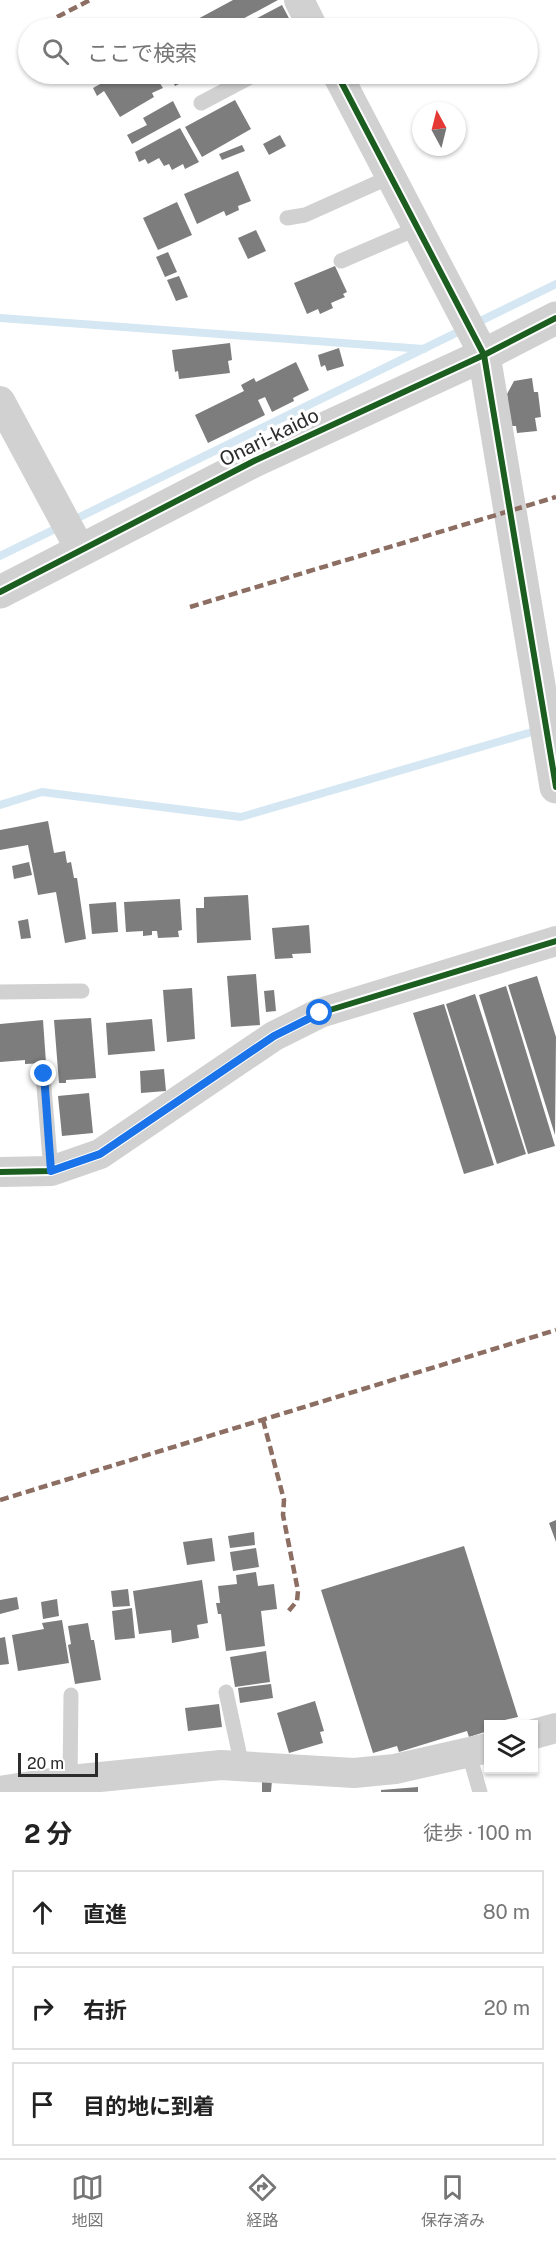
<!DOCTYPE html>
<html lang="ja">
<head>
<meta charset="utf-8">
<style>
	:root { --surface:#fff; --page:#f2f2f2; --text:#222; --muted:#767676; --line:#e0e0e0; --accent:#767676 }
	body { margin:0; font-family:"Public Sans","Noto Sans JP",sans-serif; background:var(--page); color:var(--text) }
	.controls { position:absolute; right:18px; bottom:18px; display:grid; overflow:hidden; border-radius:0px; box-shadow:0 2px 4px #0004 }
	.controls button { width:54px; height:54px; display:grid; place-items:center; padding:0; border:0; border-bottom:2px solid var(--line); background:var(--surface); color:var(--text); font:30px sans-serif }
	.compass { position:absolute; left:412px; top:102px; width:54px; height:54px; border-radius:50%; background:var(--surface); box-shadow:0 2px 4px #0004; rotate:353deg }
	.scale { position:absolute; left:18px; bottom:15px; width:80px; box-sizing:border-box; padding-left:6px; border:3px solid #2c2c2c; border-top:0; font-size:16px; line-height:21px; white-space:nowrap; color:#2c2c2c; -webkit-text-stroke:4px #fff; paint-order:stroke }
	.stop { position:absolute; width:18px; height:18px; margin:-14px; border:4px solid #1a73e8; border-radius:50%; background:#fff }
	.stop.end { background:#1a73e8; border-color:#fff; box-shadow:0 2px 6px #0008 }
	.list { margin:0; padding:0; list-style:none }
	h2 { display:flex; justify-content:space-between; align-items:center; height:78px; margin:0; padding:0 24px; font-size:26px }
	h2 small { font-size:20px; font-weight:400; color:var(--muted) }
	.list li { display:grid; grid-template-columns:39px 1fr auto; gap:18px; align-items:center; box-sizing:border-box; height:84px; margin:0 12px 12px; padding:0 12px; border:2px solid var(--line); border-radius:0px }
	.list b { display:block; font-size:22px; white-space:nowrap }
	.list em { font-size:20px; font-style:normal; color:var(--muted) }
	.icon { flex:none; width:33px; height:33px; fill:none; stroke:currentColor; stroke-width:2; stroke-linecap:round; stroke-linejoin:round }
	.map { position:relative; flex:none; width:556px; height:1792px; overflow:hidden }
	.search { position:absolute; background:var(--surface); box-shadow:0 2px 4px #0004; left:18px; right:18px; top:18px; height:66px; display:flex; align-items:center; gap:15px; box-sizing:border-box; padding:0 21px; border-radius:33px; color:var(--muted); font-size:22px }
	.sheet { height:366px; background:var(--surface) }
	nav { display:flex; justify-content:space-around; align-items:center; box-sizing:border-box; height:84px; border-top:2px solid var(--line); background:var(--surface); font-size:16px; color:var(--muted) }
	nav a { display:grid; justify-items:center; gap:3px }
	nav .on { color:var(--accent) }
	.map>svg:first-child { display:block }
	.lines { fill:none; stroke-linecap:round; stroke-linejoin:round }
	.stream { stroke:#d5e7f2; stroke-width:8 }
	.building { fill:#7d7d7d }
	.service { stroke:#d1d1d1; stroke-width:15 }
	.minor { stroke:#d1d1d1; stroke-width:30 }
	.tertiary { stroke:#d1d1d1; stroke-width:33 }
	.quiet { stroke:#8d6e63; stroke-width:4.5; stroke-dasharray:9 4.5; stroke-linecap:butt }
	.cycleway-casing { stroke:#fff; stroke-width:10 }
	.cycleway { stroke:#1b5e20; stroke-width:6 }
	.route { stroke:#1a73e8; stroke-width:8 }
	.labels { text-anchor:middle; stroke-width:6; stroke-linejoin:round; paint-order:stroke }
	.street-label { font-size:20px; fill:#2c2c2c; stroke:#fff }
</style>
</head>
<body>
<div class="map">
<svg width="556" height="1792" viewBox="0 0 556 1792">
	<rect width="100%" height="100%" fill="#fff"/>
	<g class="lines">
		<path class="stream" d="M0,318L424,349
			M0,556L556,284
			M0,805L42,792L241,817L532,732L538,737"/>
	</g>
	<path class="building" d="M233,0H278L226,28H181Z
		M282,5L292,24L283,28H238Z
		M118,74H138L141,77L147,74H154L163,88L152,93L154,97L120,117L104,91L97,96L93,88Z
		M169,74H199L175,86Z
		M235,100L251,129L202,157L185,127Z
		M173,101L181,117L132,144L127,135L147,125L143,118Z
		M180,128L199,162L185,169L183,164L172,170L169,164L164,166L159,158L148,164L145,159L139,162L135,152Z
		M280,135L286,146L269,155L263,144Z
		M242,145L245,151L222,160L219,154Z
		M238,171L251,201L238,206L239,210L226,216L224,211L197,224L184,194Z
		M177,202L192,235L158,250L143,218Z
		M256,230L266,251L248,259L238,238Z
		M168,252L177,272L165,277L156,257Z
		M335,266L347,292L343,294L345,297L331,303L333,308L320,314L318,309L307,314L294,283Z
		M179,276L188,297L176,301L167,280Z
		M230,343L232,360L228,361L230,373L179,379L178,371L175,372L172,350Z
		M339,348L344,366L327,371L325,365L321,367L318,355Z
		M296,362L309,390L293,398L294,401L272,412L265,397L258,400L265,415L208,443L195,415L244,391L241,385L254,378L256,382Z
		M532,378L534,392H538L541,417L535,418L537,431L517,433L516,426H511L507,394L514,381Z
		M48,821L54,853L65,851L67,863L71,862L74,878H77L86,939L65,943L56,892L38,895L28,845L0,850V830Z
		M29,862L32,875L14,879L12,866Z
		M248,895L251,940L197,943L196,908H204V897Z
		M180,899L182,930L178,931L179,937L158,938L157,931H152V935L143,936V931L126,932L124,902Z
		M116,902L118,932L92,934L89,904Z
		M28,919L31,938L21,939L18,921Z
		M309,925L311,953L292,954L293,958L275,959L272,928Z
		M256,974L260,1025L231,1027L227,976Z
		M537,976L556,1037L555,1135L508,985Z
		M506,986L555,1146L528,1154L479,995Z
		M192,988L195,1039L167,1042L163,990Z
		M274,990L276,1011L266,1012L264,991Z
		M475,994L526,1154L497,1164L446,1004Z
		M444,1004L494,1165L464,1174L413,1013Z
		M91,1018L96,1078L66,1080V1083H59L54,1020Z
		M152,1019L155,1051L108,1055L106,1023Z
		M43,1020L46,1063L25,1064V1060L0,1062V1024Z
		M164,1069L166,1091L141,1093L140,1071Z
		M89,1093L93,1133L62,1136L58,1096Z
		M556,1520V1542L549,1523Z
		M254,1532L255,1545L230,1548L228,1536Z
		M212,1538L215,1561L187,1565L183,1542Z
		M464,1546L518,1717L488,1724V1731L469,1737L467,1731L399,1752L397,1746L373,1753L321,1590Z
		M256,1548L259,1567L233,1571L230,1552Z
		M256,1572L258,1586L274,1584L277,1609L261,1611L265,1646L226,1651L221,1614H218L216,1603H220L218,1586L237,1584L236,1575Z
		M202,1580L208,1623L197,1625L199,1638L172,1643L171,1630L139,1634L133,1591Z
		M128,1589L130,1606L113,1607L111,1591Z
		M17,1597L19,1609L0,1614V1600Z
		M57,1599L59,1616L43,1619L41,1602Z
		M132,1608L135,1638L115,1640L112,1611Z
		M62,1620L69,1663L18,1671L12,1635L44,1629L42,1623Z
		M88,1623L91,1640H94L101,1680L75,1684L68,1645L71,1644L68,1626Z
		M5,1637L9,1664L0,1665V1638Z
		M266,1651L270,1682L235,1687L230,1657Z
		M271,1684L273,1698L240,1703L238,1688Z
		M315,1701L324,1731L320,1732L323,1743L289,1753L277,1713Z
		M219,1704L222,1727L188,1731L185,1708Z
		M262,1780H272L271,1792H262Z
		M418,1787V1792H381V1790Z"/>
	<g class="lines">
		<path class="service" d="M201,103L256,74
			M287,218L305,215L390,177
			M341,261L418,228
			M0,992L82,991
			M43,1075L51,1171
			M226,1692L242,1766
			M469,1754L480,1792
			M70,1780L71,1695"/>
		<path class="minor" d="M299,0L313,28
			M337,74L484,355
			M0,401L81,551
			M0,1172L51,1171L100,1154L274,1036L320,1013L556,941
			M534,1734L556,1728
			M0,1791L70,1780L221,1765L354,1773L395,1769L488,1748"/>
		<path class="tertiary" d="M484,355L556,787
			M0,592L254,461L484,355L556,318"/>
		<path class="quiet" d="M57,17L90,0
			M190,607L556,497
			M263,1420L284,1500L283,1515L298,1591L297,1601L286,1614
			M0,1500L556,1330"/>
		<defs>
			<path id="cycleway" d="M337,74L484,355L556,787
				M0,592L254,461L484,355L556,318
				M0,1172L51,1171L100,1154L274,1036L320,1013L556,941"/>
		</defs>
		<use href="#cycleway" class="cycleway-casing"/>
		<use href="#cycleway" class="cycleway"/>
	</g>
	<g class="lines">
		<path class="route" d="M44,1074L51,1171L100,1154L274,1036L320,1013"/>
	</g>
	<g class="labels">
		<g class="street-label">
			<text transform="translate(269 437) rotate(-26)" y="7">Onari-kaido</text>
		</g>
	</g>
</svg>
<div class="controls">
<button><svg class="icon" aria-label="layers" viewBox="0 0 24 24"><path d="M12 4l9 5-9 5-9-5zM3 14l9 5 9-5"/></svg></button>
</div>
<svg class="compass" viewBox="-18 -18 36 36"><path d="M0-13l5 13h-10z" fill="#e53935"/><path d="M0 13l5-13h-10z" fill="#767676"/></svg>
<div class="scale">20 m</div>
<div class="stop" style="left:320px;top:1013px"></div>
<div class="stop end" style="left:44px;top:1074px"></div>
<div class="search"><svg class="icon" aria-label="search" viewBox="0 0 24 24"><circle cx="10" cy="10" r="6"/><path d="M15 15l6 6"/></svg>ここで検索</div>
</div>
<section class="sheet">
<h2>2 分<small>徒歩 · 100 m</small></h2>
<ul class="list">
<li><svg class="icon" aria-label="ahead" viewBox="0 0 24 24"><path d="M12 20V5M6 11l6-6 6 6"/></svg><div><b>直進</b></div><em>80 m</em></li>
<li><svg class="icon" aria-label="right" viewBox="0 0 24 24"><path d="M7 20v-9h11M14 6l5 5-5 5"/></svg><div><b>右折</b></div><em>20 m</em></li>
<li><svg class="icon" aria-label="arrive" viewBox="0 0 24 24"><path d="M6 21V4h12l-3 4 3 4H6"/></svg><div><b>目的地に到着</b></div></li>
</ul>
</section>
<nav>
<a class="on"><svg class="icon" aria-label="map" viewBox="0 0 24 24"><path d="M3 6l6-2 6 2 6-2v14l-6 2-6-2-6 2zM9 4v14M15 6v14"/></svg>地図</a>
<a><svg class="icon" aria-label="directions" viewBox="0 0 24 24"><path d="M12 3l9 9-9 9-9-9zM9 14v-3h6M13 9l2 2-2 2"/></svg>経路</a>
<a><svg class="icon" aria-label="saved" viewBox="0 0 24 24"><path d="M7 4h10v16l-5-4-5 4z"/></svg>保存済み</a>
</nav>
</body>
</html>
